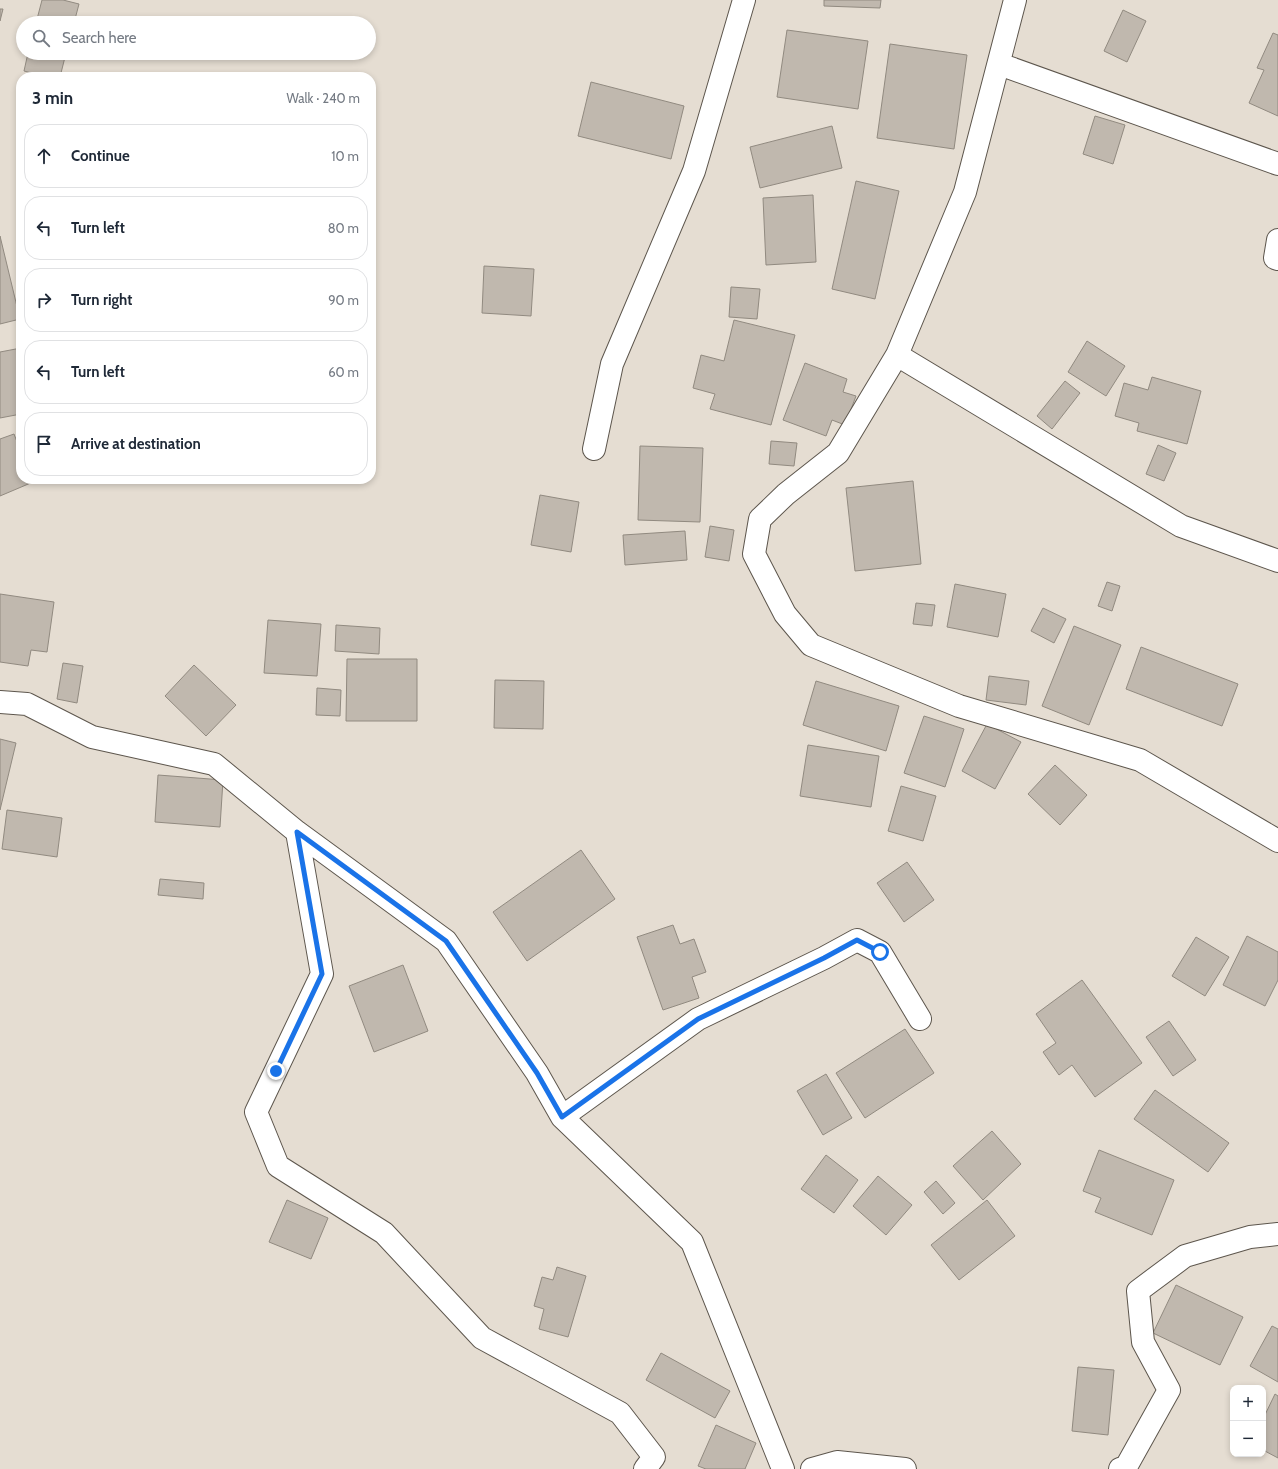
<!DOCTYPE html>
<html lang="en">
<head>
<meta charset="utf-8">
<style>
	:root { --surface:#fff; --page:#f2f2f3; --text:#1f2937; --muted:#747a83; --line:#e0e1e3 }
	body { margin:0; font-family:Cabin,sans-serif; background:var(--page); color:var(--text) }
	.controls { position:absolute; right:12px; bottom:12px; display:grid; overflow:hidden; border-radius:8px; box-shadow:0 2px 6px #0003 }
	.controls button { width:36px; height:36px; display:grid; place-items:center; padding:0; border:0; border-bottom:1px solid var(--line); background:var(--surface); color:var(--text); font:20px sans-serif }
	.stop { position:absolute; width:12px; height:12px; margin:-9px; border:3px solid #1a73e8; border-radius:50%; background:#fff }
	.stop.end { background:#1a73e8; border-color:#fff; box-shadow:0 1px 4px #0008 }
	.list { margin:0; padding:0; list-style:none }
	h2 { display:flex; justify-content:space-between; align-items:center; height:52px; margin:0; padding:0 16px; font-size:17px }
	h2 small { font-size:13px; font-weight:400; color:var(--muted) }
	.list li { display:grid; grid-template-columns:26px 1fr auto; gap:12px; align-items:center; box-sizing:border-box; height:64px; margin:0 8px 8px; padding:0 8px; border:1px solid var(--line); border-radius:16px }
	.list b { display:block; font-size:15px; white-space:nowrap }
	.list em { font-size:13px; font-style:normal; color:var(--muted) }
	.icon { flex:none; width:22px; height:22px; fill:none; stroke:currentColor; stroke-width:2; stroke-linecap:round; stroke-linejoin:round }
	.map { position:relative; flex:none; width:1278px; height:1469px; overflow:hidden }
	.search { position:absolute; background:var(--surface); box-shadow:0 2px 6px #0003; left:16px; top:16px; width:360px; height:44px; display:flex; align-items:center; gap:10px; box-sizing:border-box; padding:0 14px; border-radius:22px; color:var(--muted); font-size:15px }
	.panel { position:absolute; background:var(--surface); box-shadow:0 2px 6px #0003; left:16px; top:72px; width:360px; height:412px; border-radius:16px }
	.map>svg:first-child { display:block }
	.building { fill:#c0b8ae; stroke:#918a80 }
	.lines { fill:none; stroke-linecap:round; stroke-linejoin:round }
	.minor-casing { stroke:#5d564d; stroke-width:24 }
	.minor { stroke:#fff; stroke-width:22 }
	.route { stroke:#1a73e8; stroke-width:5 }
</style>
</head>
<body>
<div class="map">
<svg width="1278" height="1469" viewBox="0 0 1278 1469">
	<rect width="100%" height="100%" fill="#e5ddd2"/>
	<path class="building" d="M42,0H63L79,4L74,23H36Z
		M824,0H881L880,8L824,6Z
		M0,9H3L0,21Z
		M1123,10L1146,21L1127,62L1104,51Z
		M787,30L868,41L858,109L777,97Z
		M1273,33L1278,35V116L1249,103L1264,70L1257,68Z
		M890,44L967,55L954,149L877,138Z
		M28,53H66L60,77H47L24,71Z
		M591,82L684,106L671,159L578,136Z
		M1095,116L1125,125L1113,164L1083,154Z
		M832,126L842,168L760,188L750,147Z
		M856,181L899,191L875,299L832,289Z
		M813,195L816,262L766,265L763,198Z
		M0,236L20,319L0,324Z
		M484,266L534,269L531,316L482,313Z
		M731,287L760,289L757,319L729,317Z
		M734,320L795,335L771,425L710,409L715,394L693,388L701,355L724,361Z
		M1087,341L1125,366L1106,396L1068,372Z
		M21,348V414L0,418V352Z
		M805,363L847,379L843,392L856,396L845,425L832,420L826,436L783,420Z
		M1152,377L1201,391L1187,444L1137,431L1139,423L1115,416L1124,383L1148,390Z
		M1065,381L1080,393L1052,429L1037,416Z
		M14,434L21,452V479H32L33,482L0,496V439Z
		M771,441L797,443L794,466L769,464Z
		M1158,445L1176,453L1164,481L1146,474Z
		M640,446L703,448L700,522L638,520Z
		M913,481L921,564L855,571L846,488Z
		M540,495L579,502L571,552L531,545Z
		M710,526L734,530L729,561L705,557Z
		M685,531L687,560L625,565L623,535Z
		M1107,582L1120,586L1112,611L1098,606Z
		M955,584L1006,594L998,637L947,627Z
		M0,594L54,602L47,652L31,650L28,666L0,662Z
		M916,603L935,605L932,626L913,624Z
		M1043,608L1066,619L1054,643L1031,631Z
		M268,620L321,624L317,676L264,673Z
		M336,625L380,628L379,654L335,651Z
		M1074,626L1121,645L1089,725L1042,706Z
		M1141,647L1238,684L1222,726L1126,689Z
		M347,659H417V721H346Z
		M63,663L83,666L77,703L57,699Z
		M194,665L236,705L206,736L165,696Z
		M989,676L1029,681L1026,705L986,700Z
		M495,680L544,681L543,729L494,728Z
		M816,681L899,706L886,751L803,725Z
		M317,688L341,690L340,716L316,715Z
		M924,716L964,729L945,787L904,773Z
		M987,724L1021,742L995,789L962,771Z
		M0,739L16,743L0,810Z
		M808,745L879,756L871,807L800,796Z
		M1055,765L1087,795L1060,825L1028,794Z
		M158,775L223,780L220,827L155,822Z
		M901,786L936,796L923,841L888,831Z
		M7,810L62,818L57,857L2,849Z
		M581,850L615,899L527,961L493,912Z
		M907,862L934,900L904,922L877,883Z
		M160,879L204,883L203,899L158,895Z
		M673,925L680,944L694,939L706,972L692,977L699,998L663,1010L637,937Z
		M1247,936L1278,952V980L1265,1006L1223,985Z
		M1196,937L1229,957L1205,996L1172,976Z
		M403,965L428,1031L374,1052L349,986Z
		M1082,980L1142,1063L1095,1097L1072,1065L1059,1075L1043,1052L1056,1043L1036,1014Z
		M1169,1021L1196,1060L1173,1076L1146,1037Z
		M905,1029L934,1073L865,1118L836,1073Z
		M826,1074L852,1118L823,1135L797,1091Z
		M1155,1090L1229,1143L1208,1172L1134,1119Z
		M992,1131L1021,1164L983,1200L953,1166Z
		M1099,1150L1174,1180L1152,1235L1095,1212L1101,1198L1083,1191Z
		M826,1155L858,1180L834,1213L801,1189Z
		M878,1176L912,1205L886,1235L853,1206Z
		M936,1181L955,1203L943,1214L924,1192Z
		M287,1200L328,1218L311,1259L269,1242Z
		M987,1200L1015,1236L959,1280L931,1245Z
		M557,1267L586,1276L568,1337L539,1329L544,1309L534,1306L542,1277L553,1280Z
		M1176,1285L1243,1317L1220,1365L1153,1333Z
		M1272,1326L1278,1329V1382L1250,1366Z
		M661,1353L730,1391L715,1418L646,1380Z
		M1078,1367L1114,1370L1108,1435L1072,1431Z
		M1275,1394L1278,1396V1458L1263,1450V1419Z
		M716,1425L756,1443L745,1469H706L698,1466Z"/>
	<g class="lines">
		<defs>
			<path id="minor" d="M1015,0L965,192L897,355L838,453L786,494L760,519L754,554L785,614L811,645L959,706L1140,760L1278,841
				M999,64L1278,164
				M1278,240L1275,258L1278,259
				M897,355L1181,526L1278,561
				M594,449L612,364L694,171L744,0
				M0,702L27,704L92,737L214,764L297,832L446,941L537,1073L562,1117L692,1242L783,1469
				M297,832L322,974L256,1112L278,1166L384,1233L482,1338L620,1413L654,1457L645,1469
				M562,1117L698,1019L824,958L857,940L880,952L920,1019
				M812,1469L837,1462L905,1469
				M1120,1469L1126,1467L1169,1390L1143,1342L1138,1291L1185,1256L1250,1237L1278,1234"/>
		</defs>
		<use href="#minor" class="minor-casing"/>
		<use href="#minor" class="minor"/>
	</g>
	<g class="lines">
		<path class="route" d="M276,1071L322,974L297,832L446,941L537,1073L562,1117L698,1019L824,958L857,940L880,952"/>
	</g>
</svg>
<div class="controls">
<button>+</button>
<button>−</button>
</div>
<div class="stop" style="left:880px;top:952px"></div>
<div class="stop end" style="left:276px;top:1071px"></div>
<div class="search"><svg class="icon" aria-label="search" viewBox="0 0 24 24"><circle cx="10" cy="10" r="6"/><path d="M15 15l6 6"/></svg>Search here</div>
<section class="panel">
<h2>3 min<small>Walk · 240 m</small></h2>
<ul class="list">
<li><svg class="icon" aria-label="ahead" viewBox="0 0 24 24"><path d="M12 20V5M6 11l6-6 6 6"/></svg><div><b>Continue</b></div><em>10 m</em></li>
<li><svg class="icon" aria-label="left" viewBox="0 0 24 24"><path d="M17 20v-9H6M10 6l-5 5 5 5"/></svg><div><b>Turn left</b></div><em>80 m</em></li>
<li><svg class="icon" aria-label="right" viewBox="0 0 24 24"><path d="M7 20v-9h11M14 6l5 5-5 5"/></svg><div><b>Turn right</b></div><em>90 m</em></li>
<li><svg class="icon" aria-label="left" viewBox="0 0 24 24"><path d="M17 20v-9H6M10 6l-5 5 5 5"/></svg><div><b>Turn left</b></div><em>60 m</em></li>
<li><svg class="icon" aria-label="arrive" viewBox="0 0 24 24"><path d="M6 21V4h12l-3 4 3 4H6"/></svg><div><b>Arrive at destination</b></div></li>
</ul>
</section>
</div>
</body>
</html>
